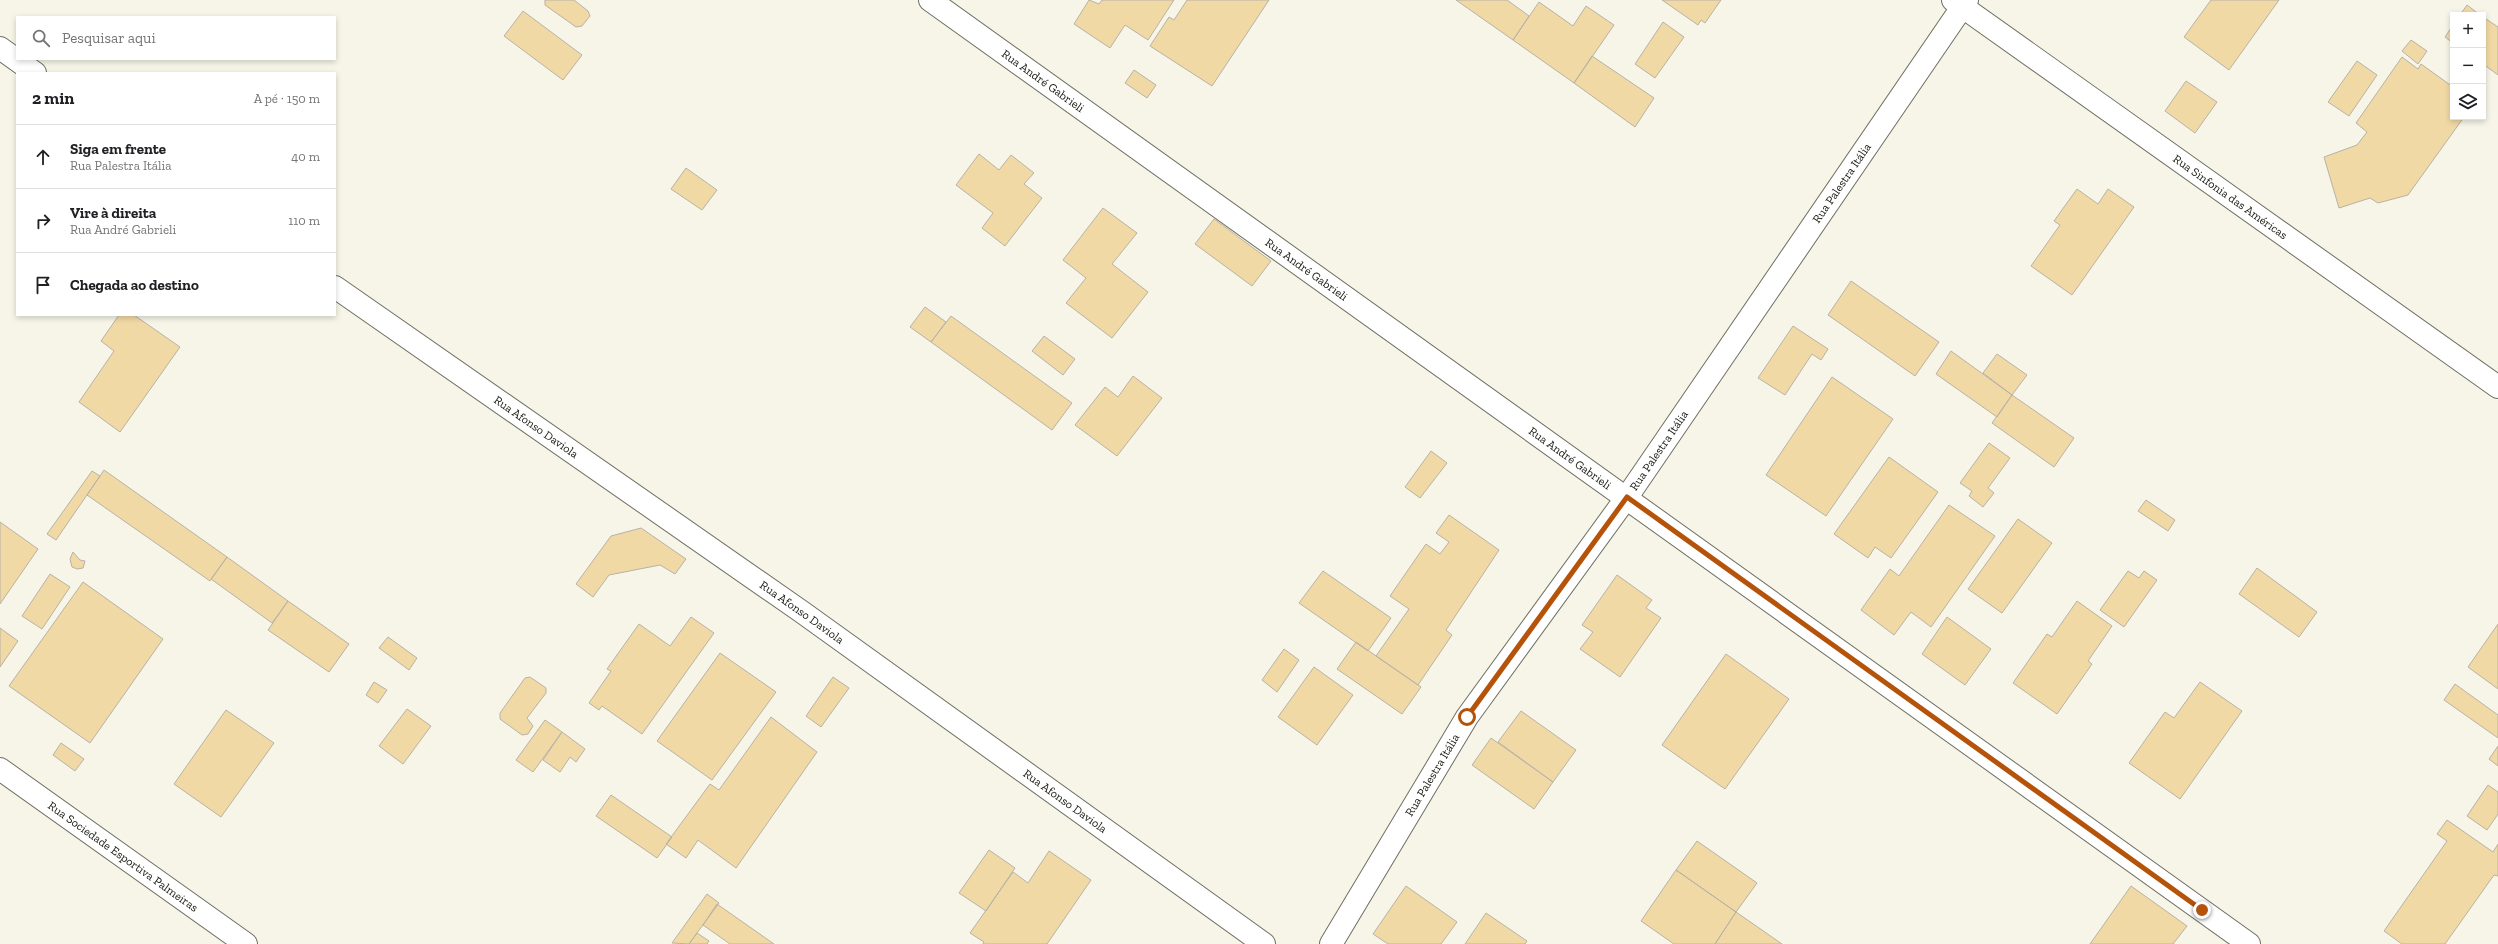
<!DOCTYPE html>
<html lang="pt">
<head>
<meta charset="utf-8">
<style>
	:root { --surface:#fff; --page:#f6f6f6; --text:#202124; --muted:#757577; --line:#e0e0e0 }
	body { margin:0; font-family:"Zilla Slab",serif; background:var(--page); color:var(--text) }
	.controls { position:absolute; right:12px; top:12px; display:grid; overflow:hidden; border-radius:0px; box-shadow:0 2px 6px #0003 }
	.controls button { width:36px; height:36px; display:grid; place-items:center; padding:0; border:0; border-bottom:1px solid var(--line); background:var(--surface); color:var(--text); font:20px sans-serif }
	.stop { position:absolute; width:12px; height:12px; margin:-9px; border:3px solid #b45309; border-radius:50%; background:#fff }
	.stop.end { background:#b45309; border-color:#fff; box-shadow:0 1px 4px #0008 }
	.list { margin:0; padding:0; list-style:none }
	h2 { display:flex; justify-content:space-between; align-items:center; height:52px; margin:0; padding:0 16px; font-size:17px }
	h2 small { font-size:13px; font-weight:400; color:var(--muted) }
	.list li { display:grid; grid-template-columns:26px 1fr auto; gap:12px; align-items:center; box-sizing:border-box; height:64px; padding:0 16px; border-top:1px solid var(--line) }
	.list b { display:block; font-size:15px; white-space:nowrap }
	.list p { margin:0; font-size:13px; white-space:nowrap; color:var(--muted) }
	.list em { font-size:13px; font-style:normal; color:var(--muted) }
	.icon { flex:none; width:22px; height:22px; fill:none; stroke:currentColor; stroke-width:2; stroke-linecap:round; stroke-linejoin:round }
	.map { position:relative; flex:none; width:2498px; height:944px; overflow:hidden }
	.search { position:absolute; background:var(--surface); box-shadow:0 2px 6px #0003; left:16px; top:16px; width:320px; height:44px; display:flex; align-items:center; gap:10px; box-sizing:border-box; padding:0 14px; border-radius:0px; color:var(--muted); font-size:15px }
	.panel { position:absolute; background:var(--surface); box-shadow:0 2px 6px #0003; left:16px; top:72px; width:320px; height:244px; border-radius:0px }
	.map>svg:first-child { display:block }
	.building { fill:#f1d9a5; stroke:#b8b2a6 }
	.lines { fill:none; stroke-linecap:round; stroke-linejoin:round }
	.street-casing { stroke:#6f6f63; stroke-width:24 }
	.street { stroke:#fff; stroke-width:22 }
	.route { stroke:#b45309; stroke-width:5 }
	.labels { text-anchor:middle; stroke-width:3.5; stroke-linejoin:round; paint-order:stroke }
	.street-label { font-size:12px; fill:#161611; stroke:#fff }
</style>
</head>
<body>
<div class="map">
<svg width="2498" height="944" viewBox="0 0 2498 944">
	<rect width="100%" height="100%" fill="#f6f5e7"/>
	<path class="building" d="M545,0H574L588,11L590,16L582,26L576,27L545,5Z
		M1089,0L1099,4L1102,0H1174L1148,40L1125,25L1110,48L1074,24Z
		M1187,0H1269L1212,86L1150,46L1169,17L1174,20Z
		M1456,0H1507L1529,16L1513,40Z
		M1662,0H1721L1705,23L1701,20L1698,25Z
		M2211,0H2279L2229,70L2184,37Z
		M1539,2L1573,26L1586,6L1614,25L1574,83L1513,40Z
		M2467,5L2471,8L2480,15H2460Z
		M523,11L582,55L563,80L504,36Z
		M2483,17L2498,27V75L2483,64Z
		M1663,22L1684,37L1655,78L1635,64Z
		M2453,25V43L2445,37Z
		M2411,40L2427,51L2418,64L2402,51Z
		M1592,56L1654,98L1635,127L1574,83Z
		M2402,57L2418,69L2421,64L2453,87V117H2464L2408,195L2378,203L2370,198L2339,208L2324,157L2357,145L2367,132L2356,123Z
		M2357,61L2377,75L2349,116L2328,102Z
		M1134,70L1156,85L1147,98L1125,83Z
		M2186,81L2217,102L2195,133L2165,111Z
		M979,154L999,170L1011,155L1034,173L1024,184L1042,198L1005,246L982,228L993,213L956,185Z
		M686,168L717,190L702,210L671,189Z
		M2077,189L2098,204L2108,189L2134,207L2072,295L2031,266L2060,225L2054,221Z
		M1103,208L1137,233L1112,264L1148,292L1112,338L1066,303L1086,278L1063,260Z
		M1214,219L1271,261L1252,286L1195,244Z
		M1851,281L1939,342L1915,376L1828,315Z
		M925,307L946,322L931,342L910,327Z
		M119,315H134L180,347L120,432L79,402L114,351L101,341Z
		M951,316L1072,403L1052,430L931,342Z
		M1793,326L1828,349L1821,360L1812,354L1785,395L1758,378Z
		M1044,336L1075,359L1063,375L1032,351Z
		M1951,351L2012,395L1997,417L1936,374Z
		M1997,354L2027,375L2012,395L1983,373Z
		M1133,376L1162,398L1117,456L1075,425L1105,387L1118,397Z
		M1832,377L1893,419L1826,516L1766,475Z
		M2012,395L2074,438L2054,467L1992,423Z
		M1989,443L2010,458L1988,488L1994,493L1983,507L1969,496L1972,491L1960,483Z
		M1431,451L1447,463L1420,498L1405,487Z
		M1889,457L1938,492L1891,558L1875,547L1868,558L1834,534Z
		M104,470L227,557L210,581L87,495Z
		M92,471L100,476L56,540L47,534Z
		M2146,500L2175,520L2168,531L2138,511Z
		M1949,505L1995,536L1931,627L1911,612L1894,635L1861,610L1890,569L1899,576Z
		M1449,515L1499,550L1446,630L1452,635L1418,685L1376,656L1409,609L1390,596L1426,544L1440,554L1449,542L1436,533Z
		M2018,519L2052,543L2002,613L1968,589Z
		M0,522L38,549L0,604Z
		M641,528L686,559L675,574L660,565L609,575L593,597L576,584L611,536Z
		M73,552L80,560L85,561L83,568L77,569L72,567L70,559Z
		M227,557L288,601L272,623L211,579Z
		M2257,568L2317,612L2299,637L2239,594Z
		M1323,571L1391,618L1368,651L1299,603Z
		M2128,571L2139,578L2144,571L2157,580L2124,627L2100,610Z
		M50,574L70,587L42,629L22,616Z
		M1617,575L1652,600L1646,608L1661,618L1620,677L1580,649L1593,632L1582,625Z
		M83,582L163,639L90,743L9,686Z
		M288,601L349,644L329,672L268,630Z
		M2077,601L2112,626L2088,661L2092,664L2057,714L2013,683L2047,634L2052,637Z
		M691,617L714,633L642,734L602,706L599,710L589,703L611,671L607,669L639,624L670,646Z
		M1947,617L1991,649L1965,685L1922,654Z
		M2498,624V689L2468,667Z
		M0,628L18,641L0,667Z
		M388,637L417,658L409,670L379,648Z
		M1356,642L1421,687L1402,714L1337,669Z
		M1284,649L1299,660L1277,692L1262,680Z
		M720,653L776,692L712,780L657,741Z
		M1726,654L1789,699L1725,789L1662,745Z
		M1314,667L1353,695L1317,745L1278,717Z
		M530,677L546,688V693L527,718L533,726L528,734L522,735L500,719V713L525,678Z
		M833,677L849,688L821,727L806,716Z
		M374,682L387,690L378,703L366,695Z
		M2200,682L2242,711L2180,799L2129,763L2165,712L2174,718Z
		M2455,684L2498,715V738L2444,700Z
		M407,709L431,726L403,764L379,746Z
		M226,710L274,743L221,817L174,784Z
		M1521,711L1576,750L1553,782L1498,742Z
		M771,717L817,752L736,868L698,840L686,858L666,844L710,784L719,790Z
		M545,720L562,732L533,772L516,760Z
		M562,732L585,749L576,762L570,757L560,772L543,760Z
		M1491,738L1553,782L1534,809L1472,765Z
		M61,743L84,759L75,771L53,755Z
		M2498,746V766L2489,759Z
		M2488,785L2498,792V814L2487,830L2467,816Z
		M611,795L672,837L657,858L596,816Z
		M2447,820L2493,852L2498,844V876L2494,875L2445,944H2402L2384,931L2447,841L2437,834Z
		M1697,841L1757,883L1736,912L1676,870Z
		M989,850L1015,868L986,911L959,893Z
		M1049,851L1091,880L1047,944H983L984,942L970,933L1013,872L1028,883Z
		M1676,870L1736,912L1715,944H1674L1641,921Z
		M1406,886L1457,922L1441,944H1388L1373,934Z
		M2131,886L2187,926L2173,944H2090Z
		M707,894L719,903L697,933L689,944L672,943Z
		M717,904L774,944H730L703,925Z
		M1736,912L1782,944H1715Z
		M1486,913L1527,941L1525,944H1465Z
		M697,933L709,941L707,944H689Z"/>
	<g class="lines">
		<defs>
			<g id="street">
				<path id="s1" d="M930,0L2249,944"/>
				<path id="s2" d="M1953,0L2498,387"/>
				<path d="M0,48L35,73"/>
				<path id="s3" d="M335,287L802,612L1264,944"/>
				<path id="s4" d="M0,769L246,944"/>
				<path id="s5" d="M1331,944L1467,717L1627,497L1967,0"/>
			</g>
		</defs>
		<use href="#street" class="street-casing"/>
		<use href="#street" class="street"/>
	</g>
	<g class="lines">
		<path class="route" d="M1467,717L1627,497L2202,910"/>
	</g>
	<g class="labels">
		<g class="street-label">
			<text dy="4" stroke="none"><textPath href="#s1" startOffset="139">Rua André Gabrieli</textPath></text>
			<text dy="4" stroke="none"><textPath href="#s5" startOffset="917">Rua Palestra Itália</textPath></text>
			<text dy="4" stroke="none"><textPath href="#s2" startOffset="340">Rua Sinfonia das Américas</textPath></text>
			<text dy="4" stroke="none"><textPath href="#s1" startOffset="463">Rua André Gabrieli</textPath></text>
			<text dy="4" stroke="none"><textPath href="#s3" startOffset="245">Rua Afonso Daviola</textPath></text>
			<text dy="4" stroke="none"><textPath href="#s5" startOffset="593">Rua Palestra Itália</textPath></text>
			<text dy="4" stroke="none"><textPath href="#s1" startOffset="787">Rua André Gabrieli</textPath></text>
			<text dy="4" stroke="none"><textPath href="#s3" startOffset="569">Rua Afonso Daviola</textPath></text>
			<text dy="4" stroke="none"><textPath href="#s5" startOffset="197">Rua Palestra Itália</textPath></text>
			<text dy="4" stroke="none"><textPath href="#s3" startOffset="893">Rua Afonso Daviola</textPath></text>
			<text dy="4" stroke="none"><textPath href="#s4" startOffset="151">Rua Sociedade Esportiva Palmeiras</textPath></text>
		</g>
	</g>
</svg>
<div class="controls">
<button>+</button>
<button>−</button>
<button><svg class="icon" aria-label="layers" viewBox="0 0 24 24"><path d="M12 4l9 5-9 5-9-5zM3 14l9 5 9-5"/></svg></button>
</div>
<div class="stop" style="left:1467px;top:717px"></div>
<div class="stop end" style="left:2202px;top:910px"></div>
<div class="search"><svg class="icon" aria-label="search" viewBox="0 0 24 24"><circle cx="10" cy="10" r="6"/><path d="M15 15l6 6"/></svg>Pesquisar aqui</div>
<section class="panel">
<h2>2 min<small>A pé · 150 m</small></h2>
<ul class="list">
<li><svg class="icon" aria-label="ahead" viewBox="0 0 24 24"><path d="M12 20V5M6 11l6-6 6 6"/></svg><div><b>Siga em frente</b><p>Rua Palestra Itália</p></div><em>40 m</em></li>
<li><svg class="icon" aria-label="right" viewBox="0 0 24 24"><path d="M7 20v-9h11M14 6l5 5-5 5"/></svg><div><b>Vire à direita</b><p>Rua André Gabrieli</p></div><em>110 m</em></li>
<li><svg class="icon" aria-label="arrive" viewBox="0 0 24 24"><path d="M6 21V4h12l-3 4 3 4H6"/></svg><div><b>Chegada ao destino</b></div></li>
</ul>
</section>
</div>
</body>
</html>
